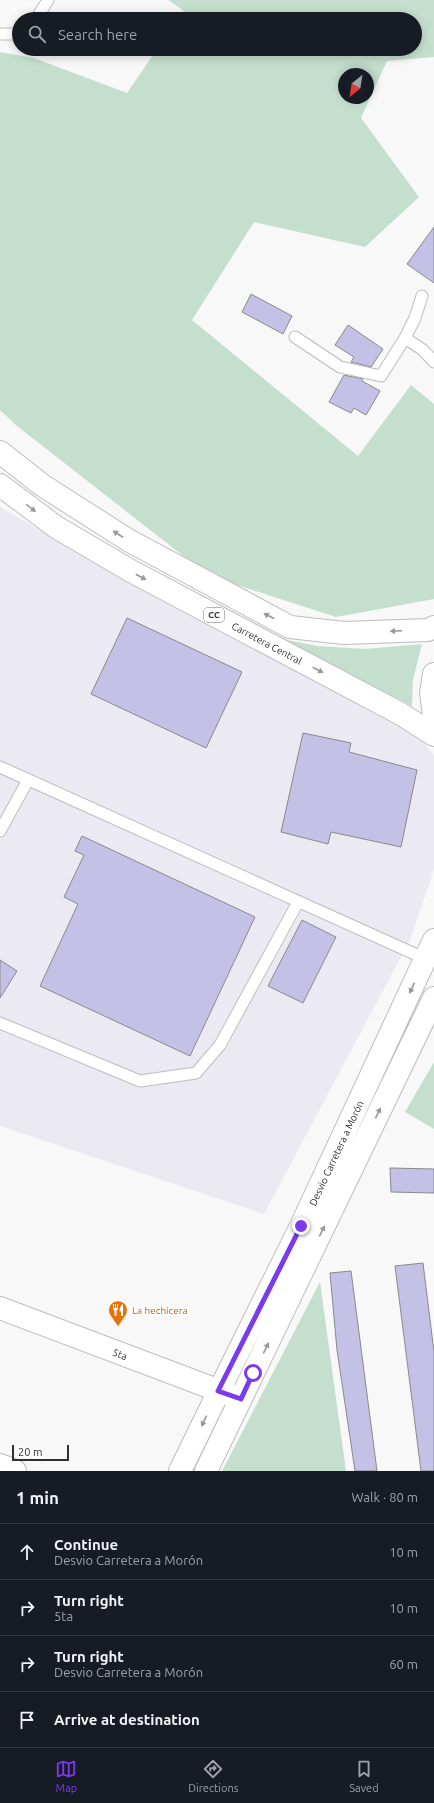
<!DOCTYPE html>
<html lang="en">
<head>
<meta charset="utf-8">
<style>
	:root { --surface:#171b24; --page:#242831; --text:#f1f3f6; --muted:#9ea1a6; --line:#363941; --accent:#7c3aed }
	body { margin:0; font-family:Ubuntu,sans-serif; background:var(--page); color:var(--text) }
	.compass { position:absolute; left:338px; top:68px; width:36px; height:36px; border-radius:50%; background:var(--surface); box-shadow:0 2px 10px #0003; rotate:210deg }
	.scale { position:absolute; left:12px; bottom:10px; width:57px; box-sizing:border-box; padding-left:4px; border:2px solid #303031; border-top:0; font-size:11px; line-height:14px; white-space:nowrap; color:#303031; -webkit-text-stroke:3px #fff; paint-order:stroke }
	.stop { position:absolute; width:12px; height:12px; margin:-9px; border:3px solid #7c3aed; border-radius:50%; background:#fff }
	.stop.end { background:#7c3aed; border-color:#fff; box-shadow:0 1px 4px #0008 }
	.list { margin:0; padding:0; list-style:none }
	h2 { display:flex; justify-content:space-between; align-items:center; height:52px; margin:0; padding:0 16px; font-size:17px }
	h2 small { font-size:13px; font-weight:400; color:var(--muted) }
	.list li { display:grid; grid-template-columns:26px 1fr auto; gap:12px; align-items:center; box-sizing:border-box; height:56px; padding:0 16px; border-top:1px solid var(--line) }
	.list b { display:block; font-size:15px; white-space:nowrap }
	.list p { margin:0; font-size:13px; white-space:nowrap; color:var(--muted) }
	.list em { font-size:13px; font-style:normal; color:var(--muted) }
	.icon { flex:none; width:22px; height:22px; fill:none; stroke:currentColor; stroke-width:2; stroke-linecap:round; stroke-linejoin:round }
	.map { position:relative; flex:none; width:434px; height:1471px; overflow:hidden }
	.search { position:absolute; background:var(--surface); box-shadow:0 2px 10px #0003; left:12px; right:12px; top:12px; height:44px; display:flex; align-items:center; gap:10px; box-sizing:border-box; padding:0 14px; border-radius:22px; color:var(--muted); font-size:15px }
	.sheet { height:276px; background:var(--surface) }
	nav { display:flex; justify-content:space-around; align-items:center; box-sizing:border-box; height:56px; border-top:1px solid var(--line); background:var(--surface); font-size:11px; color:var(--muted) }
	nav a { display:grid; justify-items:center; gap:2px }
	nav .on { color:var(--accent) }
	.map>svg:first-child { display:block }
	.built { fill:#ebeaf3 }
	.green { fill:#c5dfcf; fill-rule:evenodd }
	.building { fill:#c4c1e6; stroke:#89898b }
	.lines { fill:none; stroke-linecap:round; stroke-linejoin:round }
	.service-casing { stroke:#bdbdbe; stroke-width:13 }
	.minor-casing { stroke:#bdbdbe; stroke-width:24 }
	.primary-casing { stroke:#bdbdbe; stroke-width:24 }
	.service { stroke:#fff; stroke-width:11 }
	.minor { stroke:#fff; stroke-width:22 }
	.primary { stroke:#fff; stroke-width:22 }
	.oneway { fill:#989898 }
	.route { stroke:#7c3aed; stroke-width:5 }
	.labels { text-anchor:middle; stroke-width:3.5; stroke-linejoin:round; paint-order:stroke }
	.shield { fill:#fff; stroke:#6e6e6f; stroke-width:1 }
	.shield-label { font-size:9px; font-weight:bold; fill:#303031 }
	.street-label { font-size:10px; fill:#303031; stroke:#fff }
	.food-label { font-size:10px; fill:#c56008; stroke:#fff; text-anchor:start }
</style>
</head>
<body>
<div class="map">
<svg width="434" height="1471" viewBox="0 0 434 1471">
	<rect width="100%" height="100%" fill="#f8f8f9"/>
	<path class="built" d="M0,507L148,592L418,735L434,755V870L410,940L264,1214L0,1126Z"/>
	<path class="green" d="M168,0H434V57L387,61L361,118L419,197L365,247L254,222L192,320L358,456L411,385L434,404V599L336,617L209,576L17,426L0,410V52L34,58L127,93L157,49H415V19H178L184,11ZM344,74H368V98H344Z
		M282,639L317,646L365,649L422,644L413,680L412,706Z
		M434,1062V1129L405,1112Z
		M320,1282L346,1471H222Z"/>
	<path class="building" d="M434,227V283L407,264Z
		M251,294L292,316L283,334L242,312Z
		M348,325L383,349L371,367L351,362L354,357L335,345Z
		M344,375L363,379L362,381L380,391L366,415L354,408L351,413L329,402Z
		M127,618L242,672L206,748L91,694Z
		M303,733L351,743L349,752L417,770L401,847L331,832L328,844L281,832Z
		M82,836L255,917L190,1056L40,986L78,904L64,897L84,855L75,851Z
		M302,920L336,937L303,1003L268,986Z
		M0,960L17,971L0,998Z
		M390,1168L434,1169V1193L391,1192Z
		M423,1263L434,1352V1471H421L395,1266Z
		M351,1271L377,1471H355L337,1350L330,1273Z"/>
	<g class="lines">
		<defs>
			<path id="service" d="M36,19L48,0
				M0,34H19
				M295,337L340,367L381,376L405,338L415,318L422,296
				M405,338L423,350L434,362
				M0,767L426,959
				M0,831L28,780
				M0,1023L140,1081L196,1073L220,1045L298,902"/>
			<path id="minor" d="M0,1308L241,1399
				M0,1465L15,1471"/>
			<path id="primary" d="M0,452L42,485L128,540L290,627L344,633L428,630L434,627
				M0,485L56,527L131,571L401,714L434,735
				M434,674L431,693L434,715
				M180,1471L219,1391L301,1226L434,940
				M206,1471L434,998"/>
		</defs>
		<use href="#service" class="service-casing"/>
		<use href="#minor" class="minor-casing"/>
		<use href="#primary" class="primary-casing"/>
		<use href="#service" class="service"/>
		<use href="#minor" class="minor"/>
		<use href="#primary" class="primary"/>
	</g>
	<defs><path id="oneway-solid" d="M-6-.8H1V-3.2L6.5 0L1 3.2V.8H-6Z"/></defs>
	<g class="oneway">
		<use href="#oneway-solid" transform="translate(31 508) rotate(37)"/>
		<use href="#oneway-solid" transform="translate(118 534) rotate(-147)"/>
		<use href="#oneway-solid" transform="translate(141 577) rotate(28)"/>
		<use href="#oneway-solid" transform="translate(269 616) rotate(-153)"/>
		<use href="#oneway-solid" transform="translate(396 631) rotate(177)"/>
		<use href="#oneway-solid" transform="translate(318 670) rotate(28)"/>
		<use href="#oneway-solid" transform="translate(412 988) rotate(115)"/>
		<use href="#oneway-solid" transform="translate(378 1113) rotate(-64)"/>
		<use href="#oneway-solid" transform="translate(322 1231) rotate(-64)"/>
		<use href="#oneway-solid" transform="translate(266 1348) rotate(-64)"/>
		<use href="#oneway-solid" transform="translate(204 1421) rotate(115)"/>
	</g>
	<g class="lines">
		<path class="route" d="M253,1373L241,1399L218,1391L301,1226"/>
	</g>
	<defs>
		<symbol id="restaurant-pin" viewBox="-11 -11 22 30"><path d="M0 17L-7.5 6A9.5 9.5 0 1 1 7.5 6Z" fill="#e8710a" stroke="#fff"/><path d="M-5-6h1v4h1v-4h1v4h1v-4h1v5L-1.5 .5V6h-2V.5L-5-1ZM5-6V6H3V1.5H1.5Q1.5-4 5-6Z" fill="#fff"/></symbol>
	</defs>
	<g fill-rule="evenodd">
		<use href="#restaurant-pin" x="107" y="1299" width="22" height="30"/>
	</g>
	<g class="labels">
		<rect class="shield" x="204" y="608" width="20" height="14" rx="3"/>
		<g class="shield-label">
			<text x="214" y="618">CC</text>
		</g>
		<g class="street-label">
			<text transform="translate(267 643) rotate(28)" y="4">Carretera Central</text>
			<text transform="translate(336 1153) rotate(-65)" y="4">Desvio Carretera a Morón</text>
			<text transform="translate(120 1354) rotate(21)" y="4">5ta</text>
		</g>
		<g class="food-label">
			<text x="132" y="1314">La hechicera</text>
		</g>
	</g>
</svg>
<svg class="compass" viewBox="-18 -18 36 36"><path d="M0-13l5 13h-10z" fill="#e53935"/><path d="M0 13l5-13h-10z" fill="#9ea1a6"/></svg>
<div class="scale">20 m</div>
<div class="stop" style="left:253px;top:1373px"></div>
<div class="stop end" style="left:301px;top:1226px"></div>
<div class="search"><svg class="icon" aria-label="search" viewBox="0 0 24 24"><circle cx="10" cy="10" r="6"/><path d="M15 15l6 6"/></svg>Search here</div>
</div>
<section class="sheet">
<h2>1 min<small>Walk · 80 m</small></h2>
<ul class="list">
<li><svg class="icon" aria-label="ahead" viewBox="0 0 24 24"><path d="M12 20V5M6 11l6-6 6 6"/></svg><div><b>Continue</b><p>Desvio Carretera a Morón</p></div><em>10 m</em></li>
<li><svg class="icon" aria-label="right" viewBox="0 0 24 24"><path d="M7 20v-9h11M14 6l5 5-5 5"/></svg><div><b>Turn right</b><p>5ta</p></div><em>10 m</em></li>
<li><svg class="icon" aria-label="right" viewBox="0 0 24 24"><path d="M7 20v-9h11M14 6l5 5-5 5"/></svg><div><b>Turn right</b><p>Desvio Carretera a Morón</p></div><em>60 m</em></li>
<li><svg class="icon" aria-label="arrive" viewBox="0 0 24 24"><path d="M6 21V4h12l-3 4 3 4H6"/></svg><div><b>Arrive at destination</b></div></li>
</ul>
</section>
<nav>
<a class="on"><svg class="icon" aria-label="map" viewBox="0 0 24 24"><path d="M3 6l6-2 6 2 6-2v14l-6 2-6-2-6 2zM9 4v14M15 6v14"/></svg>Map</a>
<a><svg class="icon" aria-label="directions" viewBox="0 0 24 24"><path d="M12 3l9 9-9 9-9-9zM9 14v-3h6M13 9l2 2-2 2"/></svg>Directions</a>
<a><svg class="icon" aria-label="saved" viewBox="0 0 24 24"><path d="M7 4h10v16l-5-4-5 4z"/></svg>Saved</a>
</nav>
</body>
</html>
